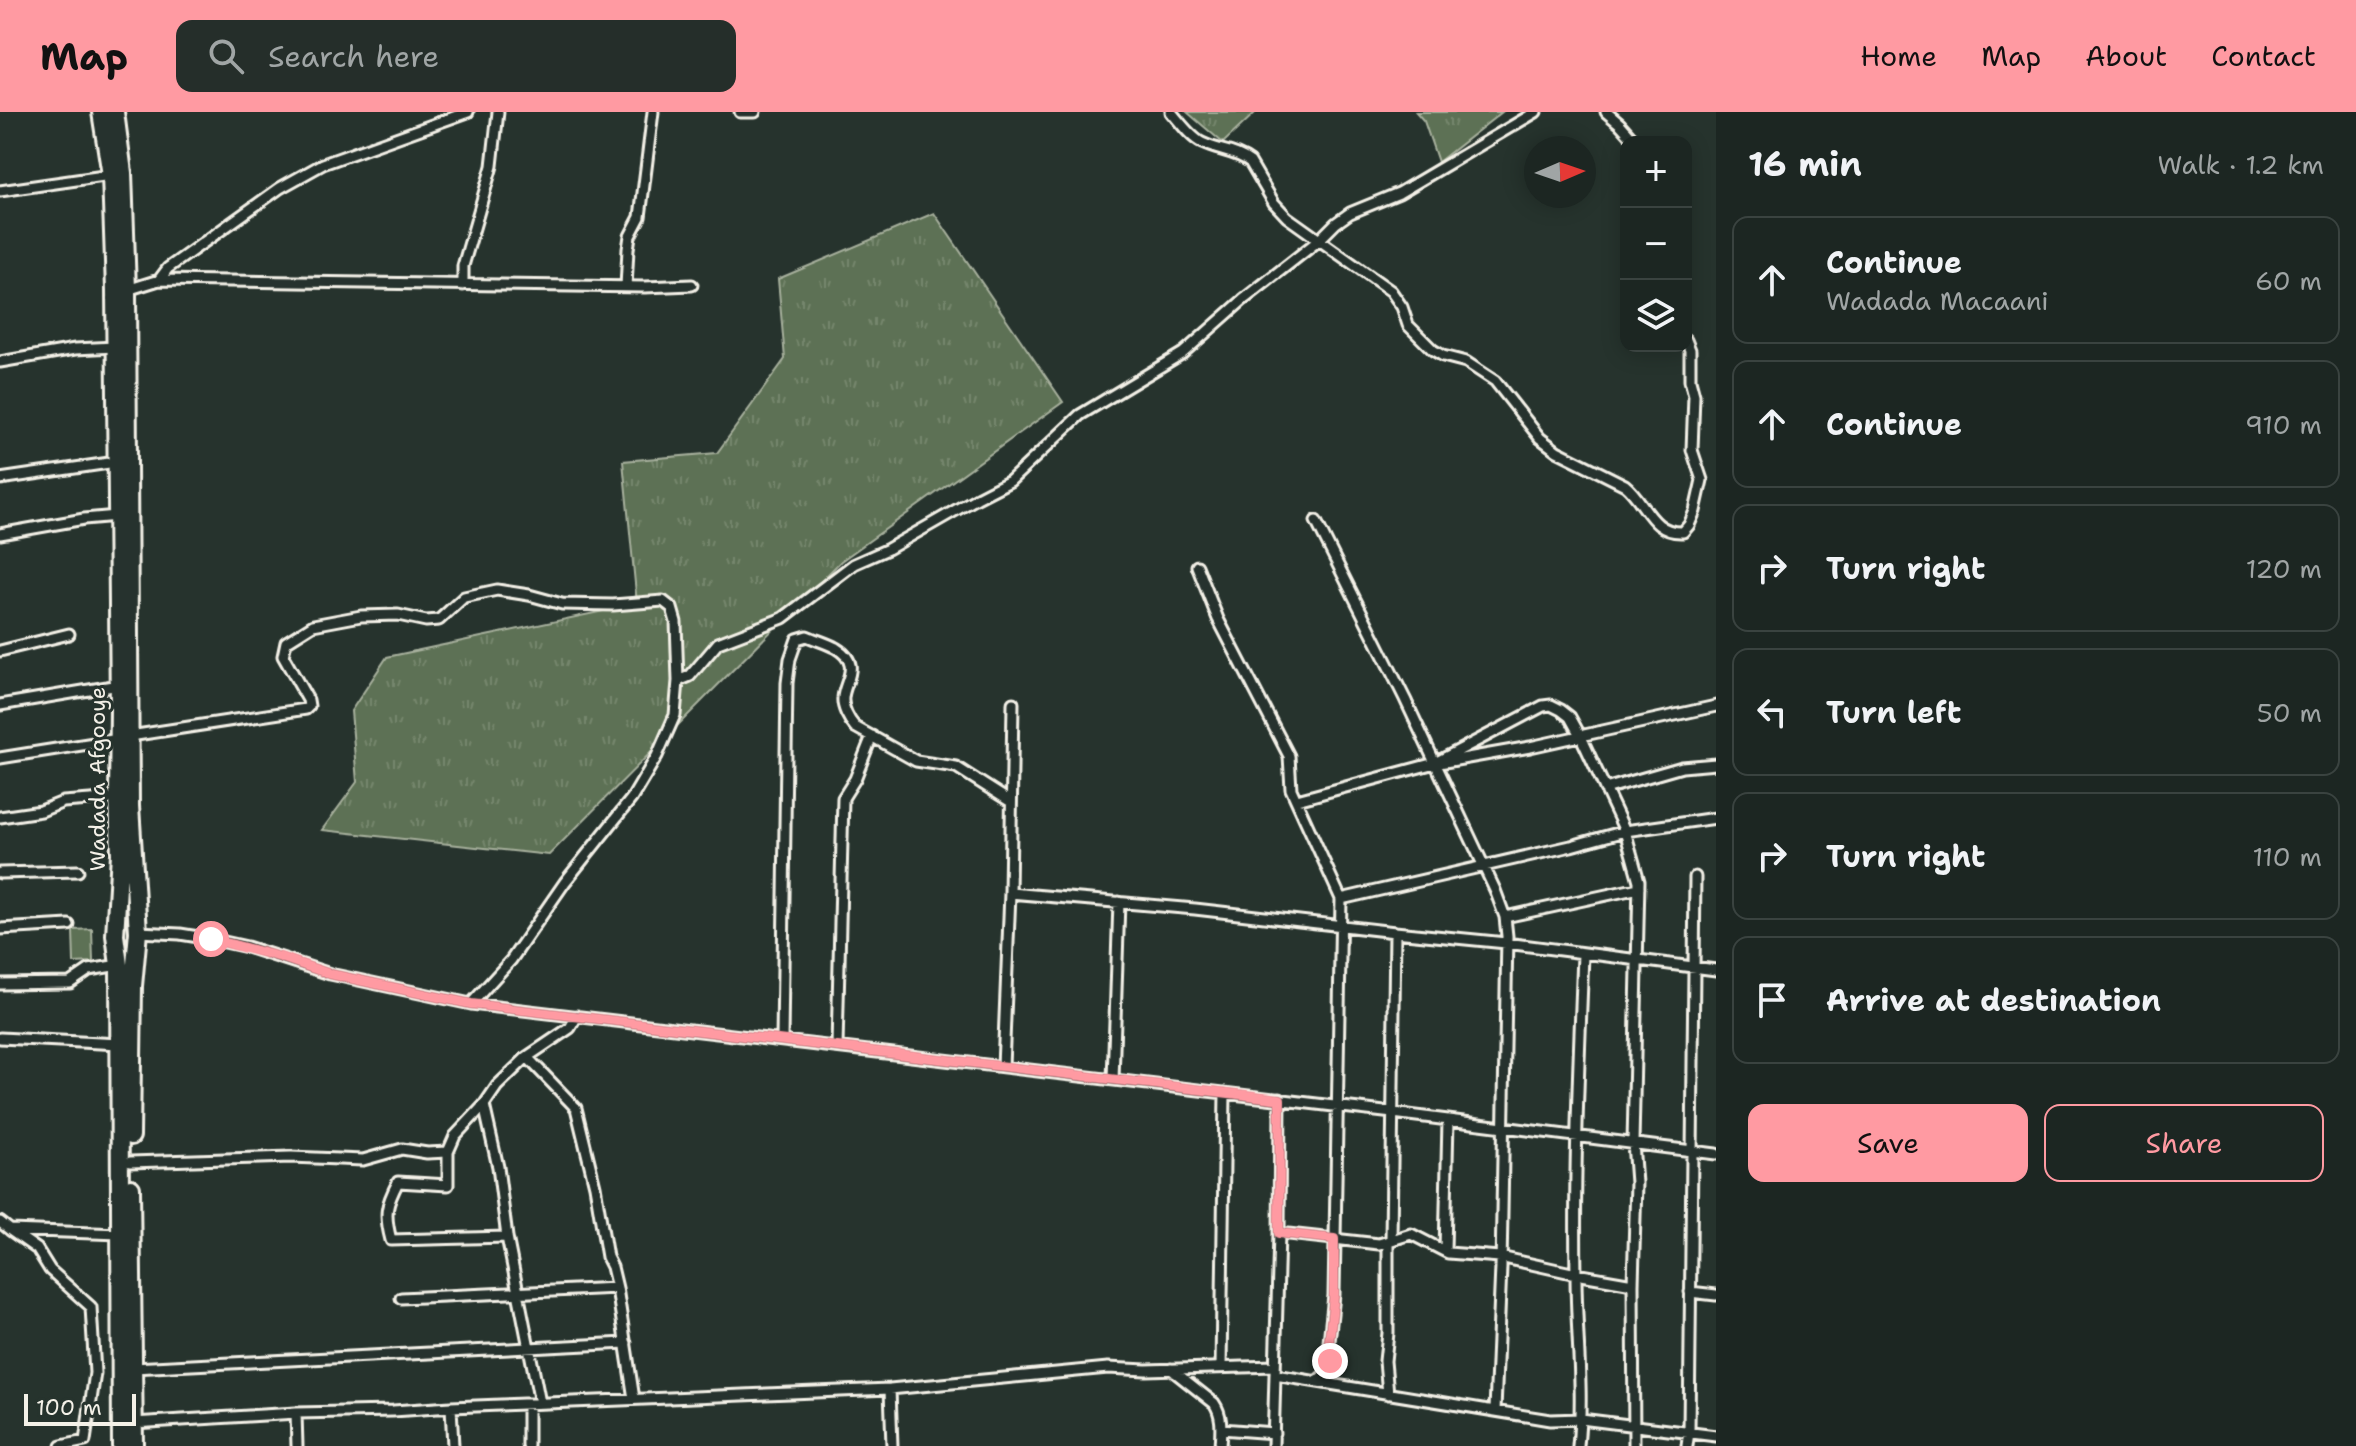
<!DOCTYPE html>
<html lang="en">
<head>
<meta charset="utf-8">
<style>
	:root { --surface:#1c2622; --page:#252e2a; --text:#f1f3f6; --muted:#a0a5a5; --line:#3a4340; --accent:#ff9aa2 }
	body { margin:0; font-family:"Shantell Sans",sans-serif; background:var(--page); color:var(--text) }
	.controls { position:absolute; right:24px; top:24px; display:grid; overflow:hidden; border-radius:16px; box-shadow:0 4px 20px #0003 }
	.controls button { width:72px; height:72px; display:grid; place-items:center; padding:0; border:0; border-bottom:2px solid var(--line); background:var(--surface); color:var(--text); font:40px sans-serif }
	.compass { position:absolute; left:1524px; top:24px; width:72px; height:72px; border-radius:50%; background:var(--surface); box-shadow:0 4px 20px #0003; rotate:88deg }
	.scale { position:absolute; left:24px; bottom:20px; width:112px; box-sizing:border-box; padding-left:8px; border:4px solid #f4f1e8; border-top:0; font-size:22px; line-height:28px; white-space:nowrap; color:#f4f1e8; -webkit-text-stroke:6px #26332d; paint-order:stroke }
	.stop { position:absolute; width:24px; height:24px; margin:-18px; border:6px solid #ff9aa2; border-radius:50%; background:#fff }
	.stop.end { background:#ff9aa2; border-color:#fff; box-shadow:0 2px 8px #0008 }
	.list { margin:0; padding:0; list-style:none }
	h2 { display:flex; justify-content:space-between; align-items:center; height:104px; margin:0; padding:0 32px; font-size:34px }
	h2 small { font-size:26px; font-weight:400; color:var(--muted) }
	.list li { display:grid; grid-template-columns:52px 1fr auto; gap:24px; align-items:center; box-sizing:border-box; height:128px; margin:0 16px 16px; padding:0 16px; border:2px solid var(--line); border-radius:16px }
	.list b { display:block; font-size:30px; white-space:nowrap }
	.list p { margin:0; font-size:26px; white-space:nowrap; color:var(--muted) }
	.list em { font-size:26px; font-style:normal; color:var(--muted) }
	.actions { display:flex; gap:16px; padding:24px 32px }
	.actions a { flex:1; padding:18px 0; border:2px solid var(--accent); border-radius:16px; text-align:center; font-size:28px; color:var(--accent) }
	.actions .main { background:var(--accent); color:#111 }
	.icon { flex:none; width:44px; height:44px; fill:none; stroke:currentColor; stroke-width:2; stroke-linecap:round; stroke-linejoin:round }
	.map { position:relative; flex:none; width:1716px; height:1334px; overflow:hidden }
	header { display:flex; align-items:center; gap:48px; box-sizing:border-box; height:112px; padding:0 40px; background:var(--accent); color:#111 }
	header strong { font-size:38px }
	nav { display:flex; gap:44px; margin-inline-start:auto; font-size:28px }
	.search { width:560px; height:72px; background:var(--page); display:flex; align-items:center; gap:20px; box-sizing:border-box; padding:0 28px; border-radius:16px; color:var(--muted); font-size:30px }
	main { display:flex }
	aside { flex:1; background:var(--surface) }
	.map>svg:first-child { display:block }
	.grass { fill:url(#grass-tufts); stroke:#a8b19e; stroke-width:2 }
	.park { fill:#5d7154; stroke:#a8b19e; stroke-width:2 }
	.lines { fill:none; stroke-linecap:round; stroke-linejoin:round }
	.street-casing { stroke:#f4f1e8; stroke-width:15 }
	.highway-casing { stroke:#f4f1e8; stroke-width:22 }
	.street { stroke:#26332d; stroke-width:9 }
	.highway { stroke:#26332d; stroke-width:16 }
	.route { stroke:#ff9aa2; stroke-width:10 }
	.labels { text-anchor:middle; stroke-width:6; stroke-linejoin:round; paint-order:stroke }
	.street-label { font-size:22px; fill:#f4f1e8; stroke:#26332d }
</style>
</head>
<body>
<header>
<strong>Map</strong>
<div class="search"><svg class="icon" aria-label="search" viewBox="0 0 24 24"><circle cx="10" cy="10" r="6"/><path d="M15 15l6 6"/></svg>Search here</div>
<nav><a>Home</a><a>Map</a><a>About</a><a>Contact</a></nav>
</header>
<main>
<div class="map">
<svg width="1716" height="1334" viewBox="0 0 1716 1334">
	<defs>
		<pattern id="grass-tufts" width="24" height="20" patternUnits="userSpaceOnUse" patternTransform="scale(2)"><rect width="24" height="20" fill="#5d7154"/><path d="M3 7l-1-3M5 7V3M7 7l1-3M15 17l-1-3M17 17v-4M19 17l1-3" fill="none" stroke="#75866d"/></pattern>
	</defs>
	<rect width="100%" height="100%" fill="#26332d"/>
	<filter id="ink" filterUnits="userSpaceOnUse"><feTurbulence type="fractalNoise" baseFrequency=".0125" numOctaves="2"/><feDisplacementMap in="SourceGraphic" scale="16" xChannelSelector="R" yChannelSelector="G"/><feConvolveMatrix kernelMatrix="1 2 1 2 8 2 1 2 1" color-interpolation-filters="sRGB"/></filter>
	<g filter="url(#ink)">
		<path class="grass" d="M1187,0H1256L1223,31Z
			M1416,0H1502L1438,50L1424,9Z
			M934,101L1063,290L841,449L549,743L322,718L357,670L351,599L387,545L637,492L623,349L717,341L785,247L778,167Z"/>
		<path class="park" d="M92,817L93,850L74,851L73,818Z"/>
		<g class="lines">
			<defs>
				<path id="street" d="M740,0H755
					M1171,0C1180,10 1190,25 1202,31C1218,39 1236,39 1250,50L1274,91L1287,105L1391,179L1402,195L1408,213L1433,238L1443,244L1466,250L1495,269L1540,326L1557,339L1625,373C1646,390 1651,422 1683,420L1689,413L1695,399L1702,368L1692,338L1694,283L1690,268V238L1686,228
					M1606,0L1620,12L1636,30
					M0,79L111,63
					M159,168L168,156L280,76L323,52L468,0
					M463,173V154L492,54L498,0
					M626,175L628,137L630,124L640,105L653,0
					M127,178L159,168L645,175L692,173
					M0,250L75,237L115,235
					M0,367L116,350
					M1316,409L1405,587L1495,778L1505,805L1507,824L1501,1155L1495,1298
					M0,422L84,407L117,404
					M1197,454L1218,507L1289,644L1291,677L1341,787L1334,1183L1329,1230L1330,1249L1325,1262L1316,1270
					M0,539L69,522
					M678,569L690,564L718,531L783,506L854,452L888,437L977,386L1010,369L1080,303L1183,241L1243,188L1318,129L1336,111L1350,101L1399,81L1536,0
					M0,593L119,573
					M130,624L306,597L309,594L308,588L283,544L286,530L313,513L361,504L398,503L426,509L439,508L464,485L497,478L529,483L562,492L613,493L663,489L672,496L676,510L678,569L675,603L657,644L632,686L565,770L511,848L471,892
					M0,646L119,627
					M1439,651L1530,635L1716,594
					M1605,677L1682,655L1716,652
					M1297,688L1435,651L1543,594L1551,593L1561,598L1570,605L1581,625L1625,719L1639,769L1633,1031L1636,1071L1633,1172L1634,1334
					M0,705L41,699L63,690L118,686
					M0,761L78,759
					M1010,781L1195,797L1395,820
					M1341,787L1571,734L1625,719L1716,706
					M1505,805L1639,776
					M0,817L69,813
					M138,820L180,822L211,827L247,835L330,862L471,892L1393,1001L1716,1042
					M0,872L70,871L89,858L119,853
					M0,926L120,932
					M782,928L787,571L790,547L797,527L807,524C816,528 827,531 836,536C863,552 844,569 843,586C842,596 849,608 855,615L916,649L956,655L1011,690
					M837,935L843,686L855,667L872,624
					M527,945L576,996L595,1074L607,1145L612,1155L617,1176L634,1287
					M1003,955L1010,781L1013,591
					M1113,968L1119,790
					M484,993L498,1055L507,1125L540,1291
					M130,1050L291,1045L363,1048L402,1037L427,1041L448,1040
					M0,1110L10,1118L120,1122
					M10,1118L37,1137L50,1158L91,1195L95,1261L85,1329L61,1334
					M1279,1121L1379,1132L1411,1122L1448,1141L1500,1145L1576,1162L1633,1172
					M507,1125L391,1128C384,1102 386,1093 398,1070L448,1073V1040L455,1024L484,993L497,974L527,945L570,916L577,904
					M1391,1128L1395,820L1506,831L1716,858
					M1388,1130V1221L1385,1249L1388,1282
					M1445,1139L1448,1008
					M1690,1180L1716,1183
					M401,1186L617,1176
					M1221,1255L1225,981
					M133,1256L626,1231
					M1171,1257L1214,1291C1223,1304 1221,1318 1220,1334
					M1275,1263L1550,1308L1581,1307L1716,1324
					M890,1277L892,1334
					M451,1295L453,1334
					M296,1301L297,1334
					M133,1311L296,1301L393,1299L451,1295L890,1277L1108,1256L1146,1258L1275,1254
					M1221,1317L1274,1321
					M528,1334V1292
					M1273,1334L1279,1121L1280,987
					M1578,1334C1584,1278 1576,1221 1576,1164C1574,1057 1579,950 1583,842
					M1687,1334L1689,1320L1695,765"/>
				<path id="highway" d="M101,0L111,63L115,178L119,597L118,686L120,742L115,823L119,853L121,1334
					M115,0L123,61L127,178L130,694L138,820L133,874L131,1024
					M131,1076L134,1334"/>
			</defs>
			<use href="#street" class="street-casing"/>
			<use href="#highway" class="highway-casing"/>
			<use href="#street" class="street"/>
			<use href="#highway" class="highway"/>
		</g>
	</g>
	<g class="lines" filter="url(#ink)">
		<path class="route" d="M211,827L280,845L330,862L471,892L1280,987L1279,1121L1334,1127V1183L1329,1230L1330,1249"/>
	</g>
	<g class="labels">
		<g class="street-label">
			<text transform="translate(97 667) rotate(-90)" y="8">Wadada Afgooye</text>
		</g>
	</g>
</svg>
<div class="controls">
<button>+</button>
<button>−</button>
<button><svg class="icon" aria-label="layers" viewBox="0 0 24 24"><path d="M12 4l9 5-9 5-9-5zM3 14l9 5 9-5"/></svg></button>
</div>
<svg class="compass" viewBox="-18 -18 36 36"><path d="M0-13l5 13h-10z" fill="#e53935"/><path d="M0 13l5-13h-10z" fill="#a0a5a5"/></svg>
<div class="scale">100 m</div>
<div class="stop" style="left:211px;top:827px"></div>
<div class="stop end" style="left:1330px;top:1249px"></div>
</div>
<aside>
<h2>16 min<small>Walk · 1.2 km</small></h2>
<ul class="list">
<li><svg class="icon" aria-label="ahead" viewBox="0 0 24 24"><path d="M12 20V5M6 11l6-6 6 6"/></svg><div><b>Continue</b><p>Wadada Macaani</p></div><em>60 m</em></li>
<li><svg class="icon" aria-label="ahead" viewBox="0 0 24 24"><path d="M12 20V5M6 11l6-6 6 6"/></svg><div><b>Continue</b></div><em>910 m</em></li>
<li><svg class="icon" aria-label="right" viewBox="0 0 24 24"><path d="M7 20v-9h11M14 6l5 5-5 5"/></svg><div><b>Turn right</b></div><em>120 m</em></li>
<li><svg class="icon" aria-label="left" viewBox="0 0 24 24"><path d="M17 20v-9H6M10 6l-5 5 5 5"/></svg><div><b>Turn left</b></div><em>50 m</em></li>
<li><svg class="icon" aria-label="right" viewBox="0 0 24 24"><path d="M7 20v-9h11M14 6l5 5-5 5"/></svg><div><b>Turn right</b></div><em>110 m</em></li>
<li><svg class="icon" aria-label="arrive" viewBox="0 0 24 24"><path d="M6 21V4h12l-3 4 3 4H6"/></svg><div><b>Arrive at destination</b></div></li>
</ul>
<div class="actions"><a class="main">Save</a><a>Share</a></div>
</aside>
</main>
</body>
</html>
